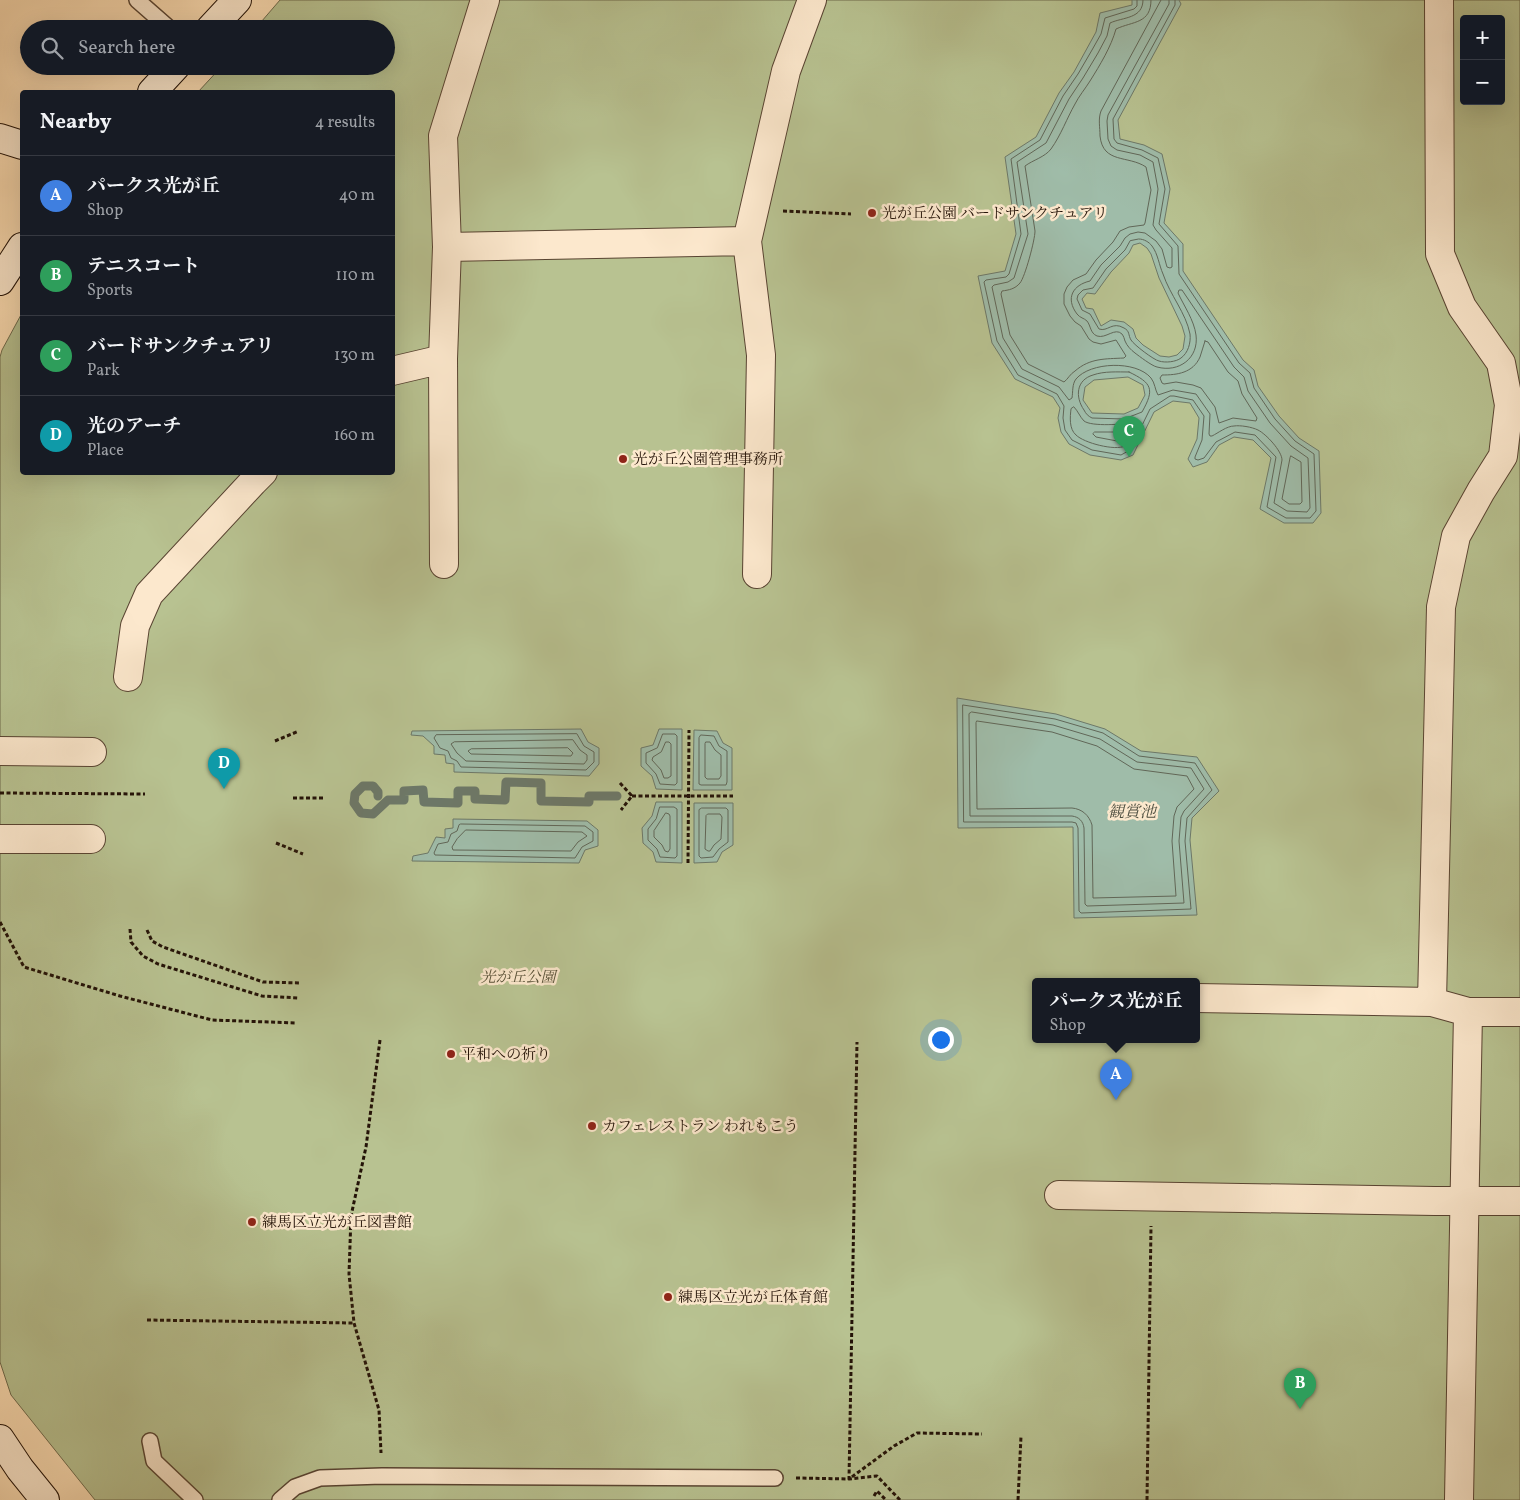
<!DOCTYPE html>
<html lang="en">
<head>
<meta charset="utf-8">
<style>
	:root { --surface:#171b24; --page:#242831; --text:#f1f3f6; --muted:#9ea1a6; --line:#363941; --accent:#ea580c }
	body { margin:0; font-family:Vollkorn,"Noto Serif JP",serif; background:var(--page); color:var(--text) }
	.controls { position:absolute; right:15px; top:15px; display:grid; overflow:hidden; border-radius:5px; box-shadow:0 5px 20px #0002 }
	.controls button { width:45px; height:45px; display:grid; place-items:center; padding:0; border:0; border-bottom:1px solid var(--line); background:var(--surface); color:var(--text); font:25px sans-serif }
	.you { position:absolute; left:940px; top:1039px; width:18px; height:18px; margin:-12px; border:4px solid #fff; border-radius:50%; background:#1a73e8; box-shadow:0 0 0 8px #1a73e833 }
	.badge { display:grid; place-items:center; width:32px; height:32px; border-radius:50%; background:var(--accent); color:#fff; font-size:16px; font-weight:700 }
	.pin { position:absolute; translate:-50% -41px; filter:drop-shadow(0 1px 2px #0008) }
	.pin::after { content:''; position:absolute; top:26px; width:18px; height:15px; background:inherit; clip-path:polygon(0 0,100% 0,50% 100%) }
	.popup { position:absolute; left:1032px; top:978px; width:168px; height:65px; box-sizing:border-box; display:grid; place-content:center; border-radius:5px; background:var(--surface); filter:drop-shadow(0 1px 4px #0005); font-size:16px; white-space:nowrap; color:var(--muted) }
	.popup b { font-size:19px; color:var(--text) }
	.popup::after { content:''; position:absolute; left:50%; top:100%; margin-left:-10px; border:10px solid transparent; border-top-color:var(--surface) }
	.list { margin:0; padding:0; list-style:none }
	h2 { display:flex; justify-content:space-between; align-items:center; height:65px; margin:0; padding:0 20px; font-size:21px }
	h2 small { font-size:16px; font-weight:400; color:var(--muted) }
	.list li { display:grid; grid-template-columns:32px 1fr auto; gap:15px; align-items:center; box-sizing:border-box; height:80px; padding:0 20px; border-top:1px solid var(--line) }
	.list b { display:block; font-size:19px; white-space:nowrap }
	.list p { margin:0; font-size:16px; white-space:nowrap; color:var(--muted) }
	.list em { font-size:16px; font-style:normal; color:var(--muted) }
	.icon { flex:none; width:28px; height:28px; fill:none; stroke:currentColor; stroke-width:2; stroke-linecap:round; stroke-linejoin:round }
	.map { position:relative; flex:none; width:1520px; height:1500px; overflow:hidden }
	.search { position:absolute; background:var(--surface); box-shadow:0 5px 20px #0002; left:20px; top:20px; width:375px; height:55px; display:flex; align-items:center; gap:12px; box-sizing:border-box; padding:0 18px; border-radius:28px; color:var(--muted); font-size:19px }
	.panel { position:absolute; background:var(--surface); box-shadow:0 5px 20px #0002; left:20px; top:90px; width:375px; height:385px; border-radius:5px }
	.map>svg:first-child { display:block }
	.green { fill:#b8c291; stroke:#6e6a4c; fill-rule:evenodd }
	.water { fill:#9fbca9; stroke:#6d7868; fill-rule:evenodd }
	.lines { fill:none; stroke-linecap:round; stroke-linejoin:round }
	.shore { stroke:#616758; stroke-width:1 }
	.stream { stroke:#6d7868; stroke-width:9 }
	.lane-casing { stroke:#594432; stroke-width:18 }
	.street-casing { stroke:#594432; stroke-width:30 }
	.secondary-casing { stroke:#231207; stroke-width:30 }
	.path { stroke:#231207; stroke-width:3; stroke-dasharray:4 2.5; stroke-linecap:butt }
	.lane { stroke:#fce8cd; stroke-width:15 }
	.street { stroke:#fce8cd; stroke-width:28 }
	.secondary { stroke:#fce8cd; stroke-width:28 }
	.poi-dot { fill:#8f2418; stroke:#fce8cd; stroke-width:2 }
	.labels { text-anchor:middle; stroke-width:5; stroke-linejoin:round; paint-order:stroke }
	.poi-label { font-size:15px; fill:#231207; stroke:#fce8cd; text-anchor:start }
	.park-label { font-size:15px; font-style:italic; fill:#575037; stroke:#fce8cd }
	.water-label { font-size:16px; font-style:italic; fill:#4e4e40; stroke:#fce8cd }
</style>
</head>
<body>
<div class="map">
<svg width="1520" height="1500" viewBox="0 0 1520 1500">
	<rect width="100%" height="100%" fill="#fbdcb2"/>
	<filter id="stains"><feTurbulence type="fractalNoise" baseFrequency=".004" numOctaves="4"/><feColorMatrix values="0 0 0 0 .2 0 0 0 0 .09 0 0 0 0 .02 0 0 0 .5 -.17"/></filter>
	<radialGradient id="worn" r=".72"><stop offset=".6" stop-color="#630" stop-opacity="0"/><stop offset="1" stop-color="#630" stop-opacity=".3"/></radialGradient>
	<path class="green" d="M280,0H1520V1500H95L11,1395L0,1362V357L2,350L22,313V472H392V92H198L222,66H386V29H255ZM1464,19H1501V101H1464ZM1036,981H1196V1039H1036Z"/>
	<path class="water" d="M1132,0H1179L1181,4L1118,120L1120,139L1144,145L1162,154L1170,189L1164,223L1183,244V271L1243,360L1254,370L1258,386L1279,416L1299,438L1319,451L1321,513L1313,523H1284L1260,509L1271,458L1253,440L1234,437L1219,445L1207,462L1193,467L1188,459L1197,439L1199,418L1190,403L1173,401L1154,412L1133,455L1121,460L1090,455L1069,444L1061,432L1058,418L1060,408L1053,397L1015,379L992,343L978,276L1005,271L1016,234L1005,157L1036,137L1059,93L1074,72L1096,32L1100,13L1132,5ZM1140,243L1147,248L1151,254L1159,278L1182,326L1185,336L1183,349L1177,355L1169,357L1160,356L1143,345L1136,338L1133,329L1124,322L1111,320L1101,326L1093,309L1086,308L1082,299L1087,293L1095,294L1111,272L1129,253L1133,245ZM1128,377L1143,385L1145,395L1138,408L1124,414L1092,413L1083,400L1085,387L1094,380Z
		M957,698L1056,714L1105,729L1141,751L1197,757L1219,791L1192,818L1190,840L1197,915L1074,918L1073,827L958,828Z
		M581,729L588,742L599,748V764L589,776L454,772V764L446,763L445,755L434,754V746L423,736L411,735L412,731Z
		M659,729H682V790L656,789L652,776L641,766V748L653,745Z
		M694,730L717,731L723,743L732,748V790H693Z
		M656,802H682V863L656,862L653,852L643,843L642,828L652,816Z
		M694,803H733V845L722,852L717,862L694,863Z
		M453,819L587,821L598,830V846L585,850L579,863L412,861L413,856L428,853L436,837L445,838V829L453,828Z"/>
	<g class="lines">
		<path class="shore" d="M1137,0V6L1134,9L1105,18L1101,34L1092,50L1078,74L1063,96L1040,140L1011,159L1021,234L1009,274L1006,277L986,280L984,282L997,341L1018,375L1057,394L1064,406L1063,418L1065,430L1072,440L1092,450L1121,455L1130,450L1150,409L1170,396H1174L1193,400L1204,416L1202,440L1195,457V459L1198,460L1204,458L1216,442L1235,432L1255,435L1276,457L1267,507L1286,518H1310L1316,511L1314,454L1295,441L1275,419L1254,388L1250,373L1239,363L1179,274L1178,246L1159,224L1165,189L1158,158L1142,150L1117,143L1114,139L1113,119L1175,5V0
			M1143,0C1143,19 1123,17 1110,23L1107,36L1098,53L1083,78L1069,99L1046,143L1017,162L1028,234L1014,278L1008,282L994,285L992,287L1003,338L1022,369L1059,387L1069,400L1072,398C1073,392 1072,384 1076,379C1090,362 1136,360 1151,378C1155,383 1155,390 1158,395L1173,390L1196,394L1210,414L1209,434L1210,436H1212C1218,433 1227,426 1234,426C1240,425 1252,427 1258,430C1266,434 1282,451 1282,460L1274,503L1287,511L1307,512L1310,508L1308,458L1291,446L1270,423L1248,391L1244,377L1234,367L1182,290H1179L1178,293C1184,306 1194,320 1196,335C1199,358 1179,373 1157,367C1152,366 1139,356 1135,353C1131,350 1127,346 1125,341C1124,338 1124,337 1122,334C1115,327 1106,339 1097,336C1090,333 1091,326 1087,321C1084,318 1080,318 1077,314C1065,298 1073,285 1090,281L1101,265L1120,246L1125,238L1130,234L1138,232L1145,233L1156,241L1162,249L1167,267L1170,268L1172,267V248L1156,230L1153,225L1158,189L1153,162L1140,155L1117,150L1111,146L1108,139L1107,121L1108,115L1169,4V0
			M1151,0C1151,24 1133,21 1116,29C1111,47 1100,65 1090,81C1085,89 1079,96 1075,104C1067,118 1061,135 1051,149C1045,157 1033,160 1025,166L1035,231C1035,240 1025,277 1020,283C1015,289 1009,290 1002,291L1001,294L1010,335L1028,364L1064,382C1068,379 1070,374 1075,371C1090,358 1105,359 1124,358L1126,356L1116,340L1101,344L1093,342L1089,339L1081,326L1075,322L1070,316L1064,304V294L1067,287L1073,280L1086,274L1096,260L1113,242L1120,231L1129,227L1144,225L1145,223L1151,190L1146,167C1128,155 1103,164 1100,136C1100,127 1098,119 1101,111L1161,0
			M1139,239C1144,239 1149,242 1152,246C1158,254 1159,265 1163,274C1170,295 1186,313 1190,334C1191,343 1188,353 1181,358C1176,362 1165,363 1159,361C1154,360 1134,345 1131,340C1128,335 1130,331 1124,328C1112,321 1108,332 1099,329L1090,314L1082,310L1077,299L1078,295L1083,290L1093,288L1106,269L1125,250L1130,241Z
			M1205,341L1208,342L1228,372L1238,381L1242,394L1257,418L1256,421L1233,418L1219,423L1215,407L1201,388L1193,385L1176,382L1164,384L1162,383L1160,378L1162,375C1177,375 1193,373 1200,357C1202,352 1203,346 1205,341Z
			M1129,372C1152,383 1155,389 1142,412L1124,419L1092,418C1088,416 1086,414 1084,410C1075,397 1076,380 1093,375C1104,371 1118,372 1129,372Z
			M1074,407C1078,411 1080,417 1084,421C1092,427 1124,424 1133,423L1134,426L1125,446C1115,451 1084,443 1076,435C1069,429 1070,417 1071,409Z
			M1095,432H1120L1122,435L1120,440L1117,441L1096,437L1093,434Z
			M1291,456L1301,462L1302,502L1300,504H1289L1282,499L1290,458Z
			M963,705L1055,719L1103,733L1139,756L1195,763L1212,790L1187,818L1185,841L1191,909L1081,913L1079,911L1078,828L1076,823L1072,822H964Z
			M972,712L1053,725L1100,739L1137,762L1191,768L1204,789L1184,811L1181,817L1179,841L1184,903L1087,906L1085,904L1084,828C1083,821 1079,817 1072,816H970L969,714Z
			M977,721L1052,732L1097,746L1134,769L1187,776L1194,789L1177,807L1174,816L1172,841L1176,896L1093,898L1092,825C1089,815 1082,809 1072,808L977,809L976,723Z
			M577,734L584,746L594,752V762L586,770L461,767L457,761L451,758L448,751L440,748L434,738L436,735Z
			M663,734H675L677,736V783L675,785L660,784L656,774L646,763V753L657,748Z
			M701,735L714,736L719,746L727,751V782L726,785H701L699,784V738Z
			M573,740L580,750L587,755V760L584,764L466,761L457,753L451,744L454,742Z
			M666,742H669L671,744V776L668,778H664L661,770L652,760L653,757L661,752Z
			M706,742H710L715,750L721,755V776L719,779H707L705,777V744Z
			M568,748L573,753L571,756L471,754L468,751L471,749Z
			M660,807H674L677,809V856L675,858L660,857L657,849L648,840V829L656,819Z
			M702,808H726L728,810V842L719,849L713,857L701,858L699,856V810Z
			M666,813L669,814L670,816V849L668,852L665,851L662,845L654,837V831Z
			M708,814H720L722,817L721,839L714,845L710,851H708L705,849L706,816Z
			M461,824L585,826L593,832V841L582,847L575,858L435,855L434,853L438,844L448,842L451,834L457,831L459,825Z
			M466,830L582,832L587,836L578,842L571,851L453,850L452,847L457,839Z"/>
		<path class="stream" d="M378,796V792L373,786H363L355,794L354,803L361,813L373,814L388,800H404V791L423,790L424,802L458,803V791H475V799L505,800L506,782L541,783V801L589,802V796H617"/>
		<defs>
			<path id="lane" d="M137,0L170,29
				M150,1441L154,1461L195,1500
				M280,1500L295,1487L320,1478L382,1476L775,1478"/>
			<path id="street" d="M447,247L747,241
				M392,371L443,359
				M444,564L443,359L447,247L443,136L485,0
				M757,574L761,355L747,241L786,71L812,0
				M128,677L135,626L149,594L253,482L263,472
				M0,751L92,752
				M0,839H91
				M1196,998L1432,1002L1468,1012H1520
				M1432,1002L1441,607L1456,536L1481,491L1503,456L1509,405L1501,363L1462,307L1440,254L1439,0
				M1059,1195L1435,1201H1520
				M1459,1500L1468,1012"/>
			<path id="secondary" d="M210,29L237,0
				M152,92L176,66
				M0,138L22,145
				M0,281L22,247
				M0,1439L20,1469L45,1500"/>
		</defs>
		<use href="#lane" class="lane-casing"/>
		<use href="#street" class="street-casing"/>
		<use href="#secondary" class="secondary-casing"/>
		<path class="path" d="M783,211L851,214
			M275,741L299,731
			M620,783L632,796L621,810
			M0,793L145,794
			M632,796H733
			M293,798H325
			M276,843L303,854
			M688,863L689,730
			M0,922L24,967L120,996L212,1020L297,1023
			M130,929L131,942L143,956L158,964L262,996L299,998
			M147,930L152,941L163,947L263,982L301,983
			M380,1040L366,1147L351,1216L349,1274L354,1323L379,1410L381,1453
			M147,1320L354,1323
			M796,1478L849,1479L857,1042
			M874,1496L877,1491L886,1500
			M900,1500L877,1476L849,1479L894,1446L917,1433L982,1434
			M1018,1500L1021,1436
			M1147,1500L1151,1226"/>
		<use href="#lane" class="lane"/>
		<use href="#street" class="street"/>
		<use href="#secondary" class="secondary"/>
	</g>
	<g class="poi-dot">
		<circle cx="872" cy="213" r="5"/>
		<circle cx="623" cy="459" r="5"/>
		<circle cx="451" cy="1054" r="5"/>
		<circle cx="592" cy="1126" r="5"/>
		<circle cx="252" cy="1222" r="5"/>
		<circle cx="668" cy="1297" r="5"/>
	</g>
	<g class="labels">
		<g class="poi-label">
			<text x="882" y="218">光が丘公園 バードサンクチュアリ</text>
			<text x="633" y="464">光が丘公園管理事務所</text>
			<text x="461" y="1059">平和への祈り</text>
			<text x="602" y="1131">カフェレストラン われもこう</text>
			<text x="262" y="1227">練馬区立光が丘図書館</text>
			<text x="678" y="1302">練馬区立光が丘体育館</text>
		</g>
		<g class="park-label">
			<text x="518" y="982">光が丘公園</text>
		</g>
		<g class="water-label">
			<text x="1132" y="817">観賞池</text>
		</g>
	</g>
	<rect width="100%" height="100%" filter="url(#stains)"/>
	<rect width="100%" height="100%" fill="url(#worn)"/>
</svg>
<div class="controls">
<button>+</button>
<button>−</button>
</div>
<div class="you"></div>
<div class="pin badge" style="left:1116px;top:1100px;background:#3f7fe0">A</div>
<div class="popup"><b>パークス光が丘</b>Shop</div>
<div class="pin badge" style="left:1300px;top:1409px;background:#2e9e5b">B</div>
<div class="pin badge" style="left:1129px;top:457px;background:#2e9e5b">C</div>
<div class="pin badge" style="left:224px;top:789px;background:#0f9aa8">D</div>
<div class="search"><svg class="icon" aria-label="search" viewBox="0 0 24 24"><circle cx="10" cy="10" r="6"/><path d="M15 15l6 6"/></svg>Search here</div>
<section class="panel">
<h2>Nearby<small>4 results</small></h2>
<ul class="list">
<li><span class="badge" style="background:#3f7fe0">A</span><div><b>パークス光が丘</b><p>Shop</p></div><em>40 m</em></li>
<li><span class="badge" style="background:#2e9e5b">B</span><div><b>テニスコート</b><p>Sports</p></div><em>110 m</em></li>
<li><span class="badge" style="background:#2e9e5b">C</span><div><b>バードサンクチュアリ</b><p>Park</p></div><em>130 m</em></li>
<li><span class="badge" style="background:#0f9aa8">D</span><div><b>光のアーチ</b><p>Place</p></div><em>160 m</em></li>
</ul>
</section>
</div>
</body>
</html>
